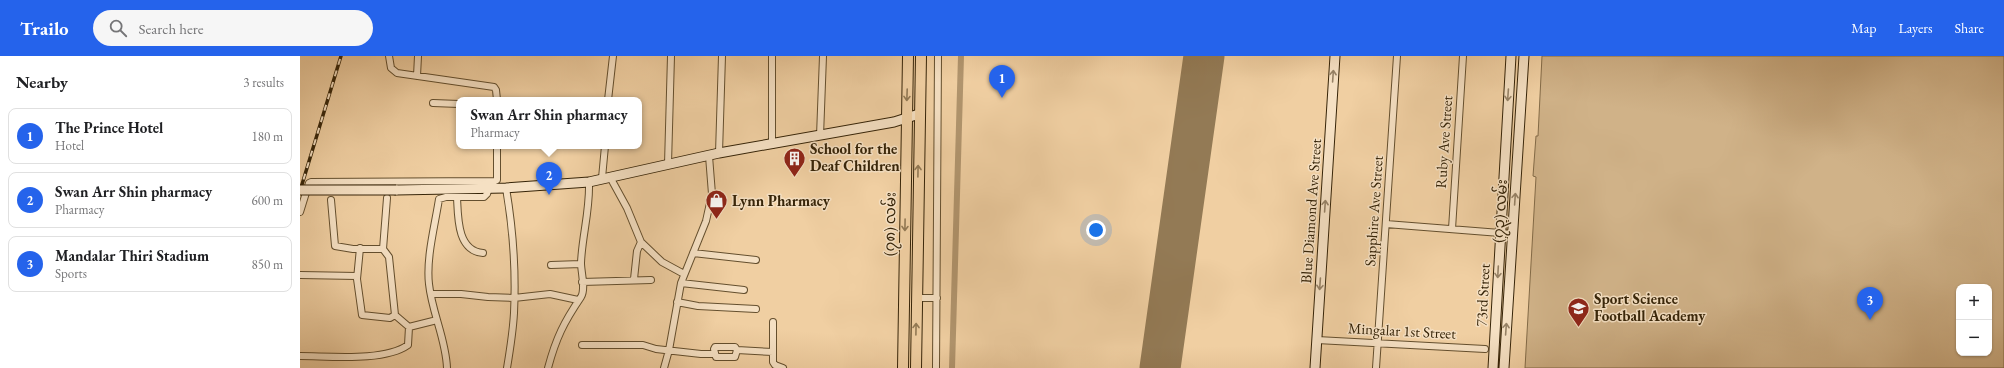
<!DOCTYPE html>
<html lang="en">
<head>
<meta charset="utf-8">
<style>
	:root { --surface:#fff; --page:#f6f6f6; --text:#202124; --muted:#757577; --line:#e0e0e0; --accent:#2563eb }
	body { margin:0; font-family:"EB Garamond","Noto Sans Myanmar",serif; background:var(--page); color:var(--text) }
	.controls { position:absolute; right:12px; bottom:12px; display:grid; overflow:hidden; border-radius:8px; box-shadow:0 1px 3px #0004 }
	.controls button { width:36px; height:36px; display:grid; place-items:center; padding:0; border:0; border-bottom:1px solid var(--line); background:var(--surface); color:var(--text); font:20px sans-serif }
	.you { position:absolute; left:796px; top:174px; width:14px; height:14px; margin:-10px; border:3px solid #fff; border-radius:50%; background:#1a73e8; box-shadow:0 0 0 6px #1a73e833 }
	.badge { display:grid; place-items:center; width:26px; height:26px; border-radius:50%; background:var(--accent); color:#fff; font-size:13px; font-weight:700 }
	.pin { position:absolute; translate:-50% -33px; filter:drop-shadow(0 1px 2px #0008) }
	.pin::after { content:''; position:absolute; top:21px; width:14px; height:12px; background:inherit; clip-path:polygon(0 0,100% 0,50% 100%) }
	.popup { position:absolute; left:156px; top:41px; width:186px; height:52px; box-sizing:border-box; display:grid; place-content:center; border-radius:8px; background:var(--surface); filter:drop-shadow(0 1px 3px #0005); font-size:13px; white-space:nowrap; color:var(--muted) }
	.popup b { font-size:15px; color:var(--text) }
	.popup::after { content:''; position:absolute; left:50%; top:100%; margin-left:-8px; border:8px solid transparent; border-top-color:var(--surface) }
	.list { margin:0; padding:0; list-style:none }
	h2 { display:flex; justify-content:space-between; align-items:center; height:52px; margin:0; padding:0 16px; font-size:17px }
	h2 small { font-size:13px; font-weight:400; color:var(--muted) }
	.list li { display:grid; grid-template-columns:26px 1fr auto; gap:12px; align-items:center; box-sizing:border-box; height:56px; margin:0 8px 8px; padding:0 8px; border:1px solid var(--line); border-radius:8px }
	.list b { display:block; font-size:15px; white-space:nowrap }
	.list p { margin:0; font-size:13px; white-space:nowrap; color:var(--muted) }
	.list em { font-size:13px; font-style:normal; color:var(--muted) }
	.icon { flex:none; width:22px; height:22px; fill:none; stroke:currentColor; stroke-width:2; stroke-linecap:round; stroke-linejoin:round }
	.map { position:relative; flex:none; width:1704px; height:312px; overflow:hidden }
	header { display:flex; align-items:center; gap:24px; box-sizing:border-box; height:56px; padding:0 20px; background:var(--accent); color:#fff }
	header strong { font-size:19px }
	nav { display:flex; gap:22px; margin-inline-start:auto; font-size:14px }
	.search { width:280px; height:36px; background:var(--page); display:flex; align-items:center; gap:10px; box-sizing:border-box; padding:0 14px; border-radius:22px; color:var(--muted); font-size:15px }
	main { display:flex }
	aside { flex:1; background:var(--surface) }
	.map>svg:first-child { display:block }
	.green { fill:#d0b288; stroke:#836b48; fill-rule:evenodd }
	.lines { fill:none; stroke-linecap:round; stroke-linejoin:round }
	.canal { stroke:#b1956e; stroke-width:6 }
	.runway { stroke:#937a55; stroke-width:41 }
	.street-casing { stroke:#644f2e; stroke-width:8 }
	.secondary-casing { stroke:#362408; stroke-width:11 }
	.primary-casing { stroke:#362408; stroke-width:12 }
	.street { stroke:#f5e0c3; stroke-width:6 }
	.secondary { stroke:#f5e0c3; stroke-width:9 }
	.primary { stroke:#f0cfa2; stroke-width:10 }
	.rail-casing { stroke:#362408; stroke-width:3.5 }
	.rail { stroke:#f5e0c3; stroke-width:2; stroke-dasharray:6; stroke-linecap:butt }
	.secondary-bridge-casing { stroke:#362408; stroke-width:11; stroke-linecap:butt }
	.secondary-bridge { stroke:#f5e0c3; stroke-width:9 }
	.oneway { stroke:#968266 }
	.oneway2 { stroke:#937a55 }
	.labels { text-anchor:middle; stroke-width:3; stroke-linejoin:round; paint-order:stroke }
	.street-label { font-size:15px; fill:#362408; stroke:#f5e0c3 }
	.poi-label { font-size:15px; font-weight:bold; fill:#362408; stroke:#f5e0c3; text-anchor:start }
</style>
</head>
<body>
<header>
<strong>Trailo</strong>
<div class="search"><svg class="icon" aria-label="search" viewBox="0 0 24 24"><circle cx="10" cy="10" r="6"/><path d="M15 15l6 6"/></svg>Search here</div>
<nav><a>Map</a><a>Layers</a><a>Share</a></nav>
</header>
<main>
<aside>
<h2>Nearby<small>3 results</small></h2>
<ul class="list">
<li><span class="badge">1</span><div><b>The Prince Hotel</b><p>Hotel</p></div><em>180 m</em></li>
<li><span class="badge">2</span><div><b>Swan Arr Shin pharmacy</b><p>Pharmacy</p></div><em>600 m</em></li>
<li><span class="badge">3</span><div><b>Mandalar Thiri Stadium</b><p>Sports</p></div><em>850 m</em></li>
</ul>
</aside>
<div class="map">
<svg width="1704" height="312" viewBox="0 0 1704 312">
	<rect width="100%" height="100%" fill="#f0cfa2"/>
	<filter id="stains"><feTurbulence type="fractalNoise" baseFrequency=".005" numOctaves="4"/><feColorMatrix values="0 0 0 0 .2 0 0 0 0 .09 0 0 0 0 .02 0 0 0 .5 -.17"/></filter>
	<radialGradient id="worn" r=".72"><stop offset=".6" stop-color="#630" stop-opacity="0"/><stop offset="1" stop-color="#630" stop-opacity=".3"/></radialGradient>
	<path class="green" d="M1242,0H1704V312H1225L1236,121L1233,120L1236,80H1238ZM1659,231H1689V297H1659Z"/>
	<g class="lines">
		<path class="canal" d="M652,312L661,0"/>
		<path class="runway" d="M860,312L904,0"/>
		<defs>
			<path id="street" d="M89,0L91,12L97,17L194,31L196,34L197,44
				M472,0V89
				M117,20L118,0
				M308,44L313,0
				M133,47L159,48
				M520,80L523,0
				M419,97L422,0
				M368,108L371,0
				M310,121L327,152L341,186L362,206L384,218
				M302,122L305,90
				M206,132C213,173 216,216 214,257C213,275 210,294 207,312
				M157,141C158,161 157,195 183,197
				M31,144L35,190L53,193H83L89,201L95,259
				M0,156L9,127L11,126L195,125L197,124V90
				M1086,168L1213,178
				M1152,173L1163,0
				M60,192L57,223L62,259L90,262L95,259
				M83,193L87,142
				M393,197L456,204
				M251,209L281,208
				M0,219L57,220
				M334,223L337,195L341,186
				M282,226L351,224
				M381,227L444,234
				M131,238H161L188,241L214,242L250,238L278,244
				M616,242H637
				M377,246L398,250L456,253
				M473,266V306L475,309L483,312
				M109,271L137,264
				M1017,284L1185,293
				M282,289H343L356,293L401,298H414
				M437,294L435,301H416L414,293L415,291H435L437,294L473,296
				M0,300C29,300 84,306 108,289L109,271L95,259
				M147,312C146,283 132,257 129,228C126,202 135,169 139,143L146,141H184L187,138L189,132
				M248,312C256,282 264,266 281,241C286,233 281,216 281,207C282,180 290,155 289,126
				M364,312L369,294L381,227L406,165L412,138L409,100
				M636,312L638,0
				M1076,312L1097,0"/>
			<path id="secondary" d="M96,134L206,132L289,126L419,97L594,66L619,58
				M1015,312L1035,0
				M1193,312L1211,0
				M1204,312L1224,0"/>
			<path id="primary" d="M603,312L608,0
				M616,312L621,0"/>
		</defs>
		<use href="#street" class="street-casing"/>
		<use href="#secondary" class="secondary-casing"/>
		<use href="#primary" class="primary-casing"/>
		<use href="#street" class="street"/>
		<use href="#secondary" class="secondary"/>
		<use href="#primary" class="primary"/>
		<defs>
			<path id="rail" d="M0,135L41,0"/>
		</defs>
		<use href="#rail" class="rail-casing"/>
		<use href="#rail" class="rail"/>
		<defs>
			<path id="secondary-bridge" d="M0,134H96"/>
		</defs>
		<use href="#secondary-bridge" class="secondary-bridge-casing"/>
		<use href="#secondary-bridge" class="secondary-bridge"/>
	</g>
	<defs><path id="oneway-shaft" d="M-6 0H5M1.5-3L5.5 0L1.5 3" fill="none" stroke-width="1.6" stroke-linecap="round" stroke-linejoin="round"/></defs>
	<g class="oneway">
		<use href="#oneway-shaft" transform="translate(1033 20) rotate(-86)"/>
		<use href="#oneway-shaft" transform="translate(1208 39) rotate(94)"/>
		<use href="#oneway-shaft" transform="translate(1215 143) rotate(-86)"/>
		<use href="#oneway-shaft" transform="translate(1025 150) rotate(-86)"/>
		<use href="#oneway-shaft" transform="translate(1198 216) rotate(93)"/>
		<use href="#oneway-shaft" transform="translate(1020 228) rotate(94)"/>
		<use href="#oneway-shaft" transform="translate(1206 273) rotate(-86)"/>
	</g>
	<g class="oneway2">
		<use href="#oneway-shaft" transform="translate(607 39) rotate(92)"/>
		<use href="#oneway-shaft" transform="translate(618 115) rotate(-89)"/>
		<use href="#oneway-shaft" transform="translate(605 169) rotate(91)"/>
		<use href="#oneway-shaft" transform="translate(616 273) rotate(-89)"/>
	</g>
	<defs>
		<symbol id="building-pin" viewBox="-11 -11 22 30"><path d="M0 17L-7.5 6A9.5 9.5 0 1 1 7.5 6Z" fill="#8f2418" stroke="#f5e0c3"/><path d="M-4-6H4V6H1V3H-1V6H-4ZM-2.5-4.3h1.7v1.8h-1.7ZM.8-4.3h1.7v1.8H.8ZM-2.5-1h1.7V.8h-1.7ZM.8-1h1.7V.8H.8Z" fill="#fff"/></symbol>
		<symbol id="shop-pin" viewBox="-11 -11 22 30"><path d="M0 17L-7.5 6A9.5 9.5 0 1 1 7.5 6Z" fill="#8f2418" stroke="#f5e0c3"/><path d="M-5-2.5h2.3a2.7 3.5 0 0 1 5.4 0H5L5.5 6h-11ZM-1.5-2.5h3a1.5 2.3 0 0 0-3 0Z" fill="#fff"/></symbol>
		<symbol id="university-pin" viewBox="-11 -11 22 30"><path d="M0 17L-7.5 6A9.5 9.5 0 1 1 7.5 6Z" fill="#8f2418" stroke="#f5e0c3"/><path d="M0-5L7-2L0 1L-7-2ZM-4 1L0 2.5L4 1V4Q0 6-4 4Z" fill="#fff"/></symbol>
	</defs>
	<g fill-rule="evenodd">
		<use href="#building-pin" x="482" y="90" width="25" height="34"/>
		<use href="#shop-pin" x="404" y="132" width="25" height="34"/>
		<use href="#university-pin" x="1266" y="240" width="25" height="34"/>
	</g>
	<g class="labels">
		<g class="street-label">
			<text transform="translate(1144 86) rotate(-86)" y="5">Ruby Ave Street</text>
			<text transform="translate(1011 155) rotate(-86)" y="5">Blue Diamond Ave Street</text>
			<text transform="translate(1074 155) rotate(-86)" y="5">Sapphire Ave Street</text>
			<text transform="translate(1200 155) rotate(-86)" y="5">(၇၃) လမ်း</text>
			<text transform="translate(590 168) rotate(-89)" y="5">(၇၈) လမ်း</text>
			<text transform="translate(1183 239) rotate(-87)" y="5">73rd Street</text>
			<text transform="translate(1102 275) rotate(3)" y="5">Mingalar 1st Street</text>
		</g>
		<g class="poi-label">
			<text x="510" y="98">School for the<tspan x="510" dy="17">Deaf Children</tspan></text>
			<text x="432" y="150">Lynn Pharmacy</text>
			<text x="1294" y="248">Sport Science<tspan x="1294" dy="17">Football Academy</tspan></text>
		</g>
	</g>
	<rect width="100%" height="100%" filter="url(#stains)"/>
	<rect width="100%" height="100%" fill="url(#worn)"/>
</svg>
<div class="controls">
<button>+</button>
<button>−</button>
</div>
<div class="you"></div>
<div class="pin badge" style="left:702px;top:42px">1</div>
<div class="pin badge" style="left:249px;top:139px">2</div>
<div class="popup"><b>Swan Arr Shin pharmacy</b>Pharmacy</div>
<div class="pin badge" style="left:1570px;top:264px">3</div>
</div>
</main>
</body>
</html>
